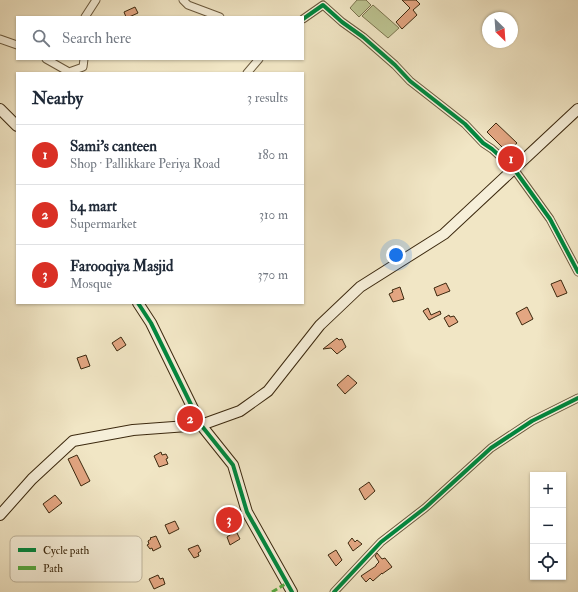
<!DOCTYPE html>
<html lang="en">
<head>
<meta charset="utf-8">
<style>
	:root { --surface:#fff; --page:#f6f6f7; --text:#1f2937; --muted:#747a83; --line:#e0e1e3; --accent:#d93025 }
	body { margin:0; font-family:"IM FELL Double Pica",serif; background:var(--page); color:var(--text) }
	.controls { position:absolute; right:12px; bottom:12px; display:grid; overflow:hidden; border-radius:0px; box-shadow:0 1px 3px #0004 }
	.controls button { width:36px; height:36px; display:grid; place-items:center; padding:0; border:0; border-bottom:1px solid var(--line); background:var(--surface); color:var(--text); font:20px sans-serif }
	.compass { position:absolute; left:482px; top:12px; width:36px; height:36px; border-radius:50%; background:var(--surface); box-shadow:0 1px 3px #0004; rotate:155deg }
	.you { position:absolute; left:396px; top:255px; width:14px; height:14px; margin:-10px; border:3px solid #fff; border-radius:50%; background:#1a73e8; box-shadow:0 0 0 6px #1a73e833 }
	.badge { display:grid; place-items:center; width:26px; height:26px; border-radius:50%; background:var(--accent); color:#fff; font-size:13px; font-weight:700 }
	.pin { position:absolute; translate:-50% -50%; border:2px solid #fff; box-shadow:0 1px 4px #0006 }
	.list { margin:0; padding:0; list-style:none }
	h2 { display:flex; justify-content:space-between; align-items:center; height:52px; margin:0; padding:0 16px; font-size:17px }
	h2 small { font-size:13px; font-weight:400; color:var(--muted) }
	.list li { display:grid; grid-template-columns:26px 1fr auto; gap:12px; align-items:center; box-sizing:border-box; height:60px; padding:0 16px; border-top:1px solid var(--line) }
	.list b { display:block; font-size:15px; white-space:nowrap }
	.list p { margin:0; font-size:13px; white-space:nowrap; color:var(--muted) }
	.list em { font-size:13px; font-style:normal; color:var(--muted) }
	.icon { flex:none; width:22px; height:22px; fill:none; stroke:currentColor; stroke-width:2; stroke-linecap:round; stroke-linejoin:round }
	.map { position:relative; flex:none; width:578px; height:592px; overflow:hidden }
	.search { position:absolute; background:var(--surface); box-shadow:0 1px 3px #0004; left:16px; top:16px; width:288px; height:44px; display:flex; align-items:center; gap:10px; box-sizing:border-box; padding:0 14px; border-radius:0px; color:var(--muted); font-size:15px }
	.panel { position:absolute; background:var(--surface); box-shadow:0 1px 3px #0004; left:16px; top:72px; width:288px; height:232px; border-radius:0px }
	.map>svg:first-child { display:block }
	.green { fill:#bdc492; stroke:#7c7650 }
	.building { fill:#e3a682; stroke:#3c290f }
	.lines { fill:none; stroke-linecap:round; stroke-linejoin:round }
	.street-casing { stroke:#69583c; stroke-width:9 }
	.secondary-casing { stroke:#3c290f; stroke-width:12 }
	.street { stroke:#f6efd9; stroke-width:7 }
	.secondary { stroke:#f6efd9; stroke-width:10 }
	.quiet { stroke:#55ab41; stroke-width:3; stroke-dasharray:6 3; stroke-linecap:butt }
	.cycleway-casing { stroke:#f6efd9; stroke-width:6 }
	.cycleway { stroke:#00873e; stroke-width:4 }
	.key { fill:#f6efd9; stroke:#beb49c; stroke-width:1 }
	.key-label { font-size:11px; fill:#3c290f }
</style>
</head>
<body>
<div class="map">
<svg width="578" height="592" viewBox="0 0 578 592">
	<rect width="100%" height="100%" fill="#f1e6c5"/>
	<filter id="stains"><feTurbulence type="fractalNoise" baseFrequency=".005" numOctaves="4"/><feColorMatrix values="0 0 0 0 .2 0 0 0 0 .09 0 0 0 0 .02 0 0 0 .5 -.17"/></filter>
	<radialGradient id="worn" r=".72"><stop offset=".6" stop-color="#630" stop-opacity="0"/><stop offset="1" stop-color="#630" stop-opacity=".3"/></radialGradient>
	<path class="green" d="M357,0H366L371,5L359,17L350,8Z
		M373,5L399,28L388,38L362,16Z"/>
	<path class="building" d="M402,0H416L420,4L413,10L417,15L402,29L396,22L410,8Z
		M135,7L138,13L129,17H126L124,12Z
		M496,123L517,143L507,152L487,132Z
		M561,280L567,293L557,297L551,284Z
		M446,283L450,291L437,296L434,288Z
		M400,287L404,299L393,302L389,294L393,292L392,290Z
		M527,307L533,319L522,325L516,313Z
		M428,308L431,315L440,311L441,314L429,320L423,311Z
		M449,315L450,317L454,316L458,322L449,327L444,318Z
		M121,337L126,345L117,351L112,343Z
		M337,338L339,340L342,339L346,347L337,354L331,348L323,349Z
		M86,355L90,366L81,369L77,358Z
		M348,375L357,383L345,394L337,385Z
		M161,452L162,455L166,454L168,458L166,459L168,464L159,467L154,456Z
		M77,455L90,481L81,486L68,459Z
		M369,482L375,491L365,500L359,489Z
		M55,495L62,503L49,513L43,504Z
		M175,521L179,529L169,534L165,525Z
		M236,531L240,539L230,545L227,537Z
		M156,536L161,547L153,551L152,548L150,549L147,545L149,544L148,541L151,539L150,538Z
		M352,538L355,542L357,540L362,544L353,551L348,543Z
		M198,545L201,551L198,553L199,556L194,558L188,549Z
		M336,550L342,560L336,566L328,555Z
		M377,553L382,559L385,558L392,567L382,574V573L373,581L370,578L366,582L361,576L376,566V565L379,562L375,556Z
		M158,575L160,579L163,578L165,584L154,589L149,579Z"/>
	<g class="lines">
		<defs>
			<path id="street" d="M183,0L188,5L220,17
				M85,17L96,0
				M303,19L323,5L342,22L363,37L395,65L410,81L465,124L483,143L492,149L514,169L550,219L578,272
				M0,39L17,45
				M46,59L69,72L83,67L84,59
				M247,73L259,59
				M334,592L381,542L425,508L491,448L532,421L578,398"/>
			<path id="secondary" d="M0,109L17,126
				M138,303L151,323L201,425L233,465L247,512L292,592
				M0,515L32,479L73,441L133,430L201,425L240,411L268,391L320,325L360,287L444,234L578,109"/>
		</defs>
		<use href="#street" class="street-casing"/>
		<use href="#secondary" class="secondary-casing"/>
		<use href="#street" class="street"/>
		<use href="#secondary" class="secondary"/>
		<path class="quiet" d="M272,592L287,583"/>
		<defs>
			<path id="cycleway" d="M303,19L323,5L342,22L363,37L395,65L410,81L465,124L483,143L492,149L514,169L550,219L578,272
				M138,303L151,323L201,425L233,465L247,512L292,592
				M334,592L381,542L425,508L491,448L532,421L578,398"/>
		</defs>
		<use href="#cycleway" class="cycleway-casing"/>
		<use href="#cycleway" class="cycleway"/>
	</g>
	<rect x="10" y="536" width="132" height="46" rx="6" class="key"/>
	<rect x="18" y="548" width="18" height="4" fill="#00873e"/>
	<rect x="18" y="566" width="18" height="4" fill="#55ab41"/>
	<g class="key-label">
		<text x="43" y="554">Cycle path</text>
		<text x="43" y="572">Path</text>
	</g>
	<rect width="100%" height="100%" filter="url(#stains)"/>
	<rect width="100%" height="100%" fill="url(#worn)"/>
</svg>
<div class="controls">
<button>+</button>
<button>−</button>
<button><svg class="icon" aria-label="locate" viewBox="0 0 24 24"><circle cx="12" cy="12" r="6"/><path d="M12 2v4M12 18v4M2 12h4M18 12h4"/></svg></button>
</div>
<svg class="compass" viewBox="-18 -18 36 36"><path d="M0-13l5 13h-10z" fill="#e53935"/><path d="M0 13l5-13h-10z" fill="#747a83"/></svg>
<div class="you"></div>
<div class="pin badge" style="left:511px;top:159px">1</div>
<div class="pin badge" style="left:190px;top:419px">2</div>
<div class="pin badge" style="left:229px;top:520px">3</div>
<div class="search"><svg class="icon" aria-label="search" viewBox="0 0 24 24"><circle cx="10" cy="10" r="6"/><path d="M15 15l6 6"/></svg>Search here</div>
<section class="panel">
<h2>Nearby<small>3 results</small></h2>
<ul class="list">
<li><span class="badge">1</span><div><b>Sami's canteen</b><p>Shop · Pallikkare Periya Road</p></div><em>180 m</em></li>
<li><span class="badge">2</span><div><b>b4 mart</b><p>Supermarket</p></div><em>310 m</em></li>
<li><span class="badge">3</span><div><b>Farooqiya Masjid</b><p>Mosque</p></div><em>370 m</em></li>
</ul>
</section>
</div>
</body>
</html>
